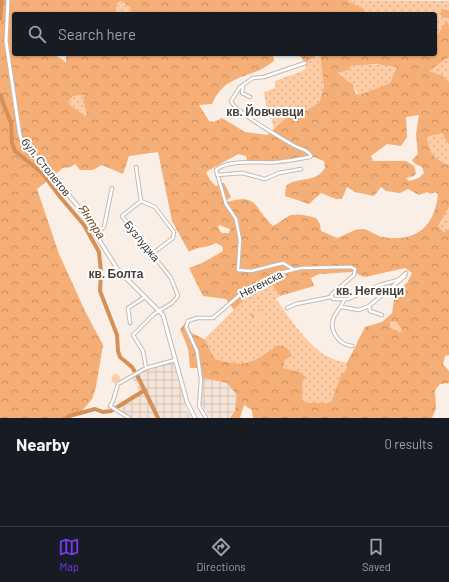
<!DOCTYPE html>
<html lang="en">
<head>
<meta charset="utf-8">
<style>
	:root { --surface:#171b24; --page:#20242c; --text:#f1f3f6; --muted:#9ea1a6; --line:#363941; --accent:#7c3aed }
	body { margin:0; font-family:Barlow,sans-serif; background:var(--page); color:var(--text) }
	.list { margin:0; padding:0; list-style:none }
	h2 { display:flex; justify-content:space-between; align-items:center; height:52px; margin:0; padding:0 16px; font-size:17px }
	h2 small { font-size:13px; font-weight:400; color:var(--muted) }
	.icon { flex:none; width:22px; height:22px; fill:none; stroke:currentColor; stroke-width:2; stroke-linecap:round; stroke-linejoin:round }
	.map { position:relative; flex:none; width:449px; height:418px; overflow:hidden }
	.search { position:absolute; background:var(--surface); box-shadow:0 1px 3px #0004; left:12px; right:12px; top:12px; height:44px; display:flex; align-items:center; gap:10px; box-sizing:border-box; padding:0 14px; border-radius:4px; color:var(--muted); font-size:15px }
	.sheet { height:108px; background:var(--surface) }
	nav { display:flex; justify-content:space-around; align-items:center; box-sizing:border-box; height:56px; border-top:1px solid var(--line); background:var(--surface); font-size:11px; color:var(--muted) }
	nav a { display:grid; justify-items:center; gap:2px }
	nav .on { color:var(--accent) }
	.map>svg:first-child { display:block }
	.industrial { fill:url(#industrial-grid) }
	.grass { fill:url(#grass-dots) }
	.forest { fill:url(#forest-crowns); fill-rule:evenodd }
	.cemetery { fill:url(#cemetery-stones) }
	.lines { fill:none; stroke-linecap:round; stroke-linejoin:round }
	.river { stroke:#d59057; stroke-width:4 }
	.minor-casing { stroke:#c4b9b1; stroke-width:4.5 }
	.major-casing { stroke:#c4b9b1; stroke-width:5 }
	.minor { stroke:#fff; stroke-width:2.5 }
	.major { stroke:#fff; stroke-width:3 }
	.labels { text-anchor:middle; stroke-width:4; stroke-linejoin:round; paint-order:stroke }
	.street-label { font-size:11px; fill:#383431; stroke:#fff }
	.neighbourhood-label { font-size:12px; font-weight:bold; fill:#483f39; stroke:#fff }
	.water-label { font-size:12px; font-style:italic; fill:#794a20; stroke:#fff }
</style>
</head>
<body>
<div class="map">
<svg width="449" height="418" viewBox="0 0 449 418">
	<defs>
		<pattern id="industrial-grid" width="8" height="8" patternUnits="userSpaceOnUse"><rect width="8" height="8" fill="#f4e3d6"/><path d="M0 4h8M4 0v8" fill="none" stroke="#d2c3b8"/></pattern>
		<pattern id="grass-dots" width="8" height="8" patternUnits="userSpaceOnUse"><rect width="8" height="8" fill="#fdcca5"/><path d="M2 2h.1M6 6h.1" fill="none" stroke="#dab08e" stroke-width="1.8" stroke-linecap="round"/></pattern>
		<pattern id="forest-crowns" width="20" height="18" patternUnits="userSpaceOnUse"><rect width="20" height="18" fill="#f5ae75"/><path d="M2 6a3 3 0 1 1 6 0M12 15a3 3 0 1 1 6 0" fill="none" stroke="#c78e61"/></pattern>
		<pattern id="cemetery-stones" width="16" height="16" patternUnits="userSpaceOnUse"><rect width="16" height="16" fill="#fdcca5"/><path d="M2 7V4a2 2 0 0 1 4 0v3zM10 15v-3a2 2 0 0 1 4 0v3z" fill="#dab08e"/></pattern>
	</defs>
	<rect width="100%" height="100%" fill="#faefe7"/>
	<path class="industrial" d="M173,362L187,411L192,418H126L118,404L139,391L132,378L145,369Z
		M201,377L205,379L227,383L237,395L235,411L230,418H211L201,404L199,406Z"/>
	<path class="grass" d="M348,0L449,1V10L446,9L442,17L449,19V25L447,22L439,33L435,36V14H367L363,8L348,1Z
		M122,1L130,7L131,14H116V6L119,2Z
		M320,54L324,87L319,103L305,111L288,112L286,118L274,129C271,115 265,107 264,92L275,88V81L302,71L306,68L305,63Z
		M449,57V82L441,75L429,71Z
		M386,64L398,67L390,83L359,95L349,81L340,77L337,73L351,66Z
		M84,95L83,102L87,113L85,116C80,113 72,107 68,102L73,96Z
		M442,133L449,145V165C433,158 430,155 427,137Z
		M449,207V229L444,232L438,226Z
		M267,284L273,286L280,296L276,299C289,317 309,348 329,357C334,360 341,361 347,363V370L331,403H306L302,400L303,392L302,382L306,377L300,372L283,368L285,360L278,345C251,363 248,368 215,359L204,339L247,297Z"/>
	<path class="forest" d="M0,0H348V1L363,8L367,14H131L130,7L122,1L119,2L116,6V14H47V12L14,14V54C30,54 55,49 66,63V54H273L274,61C268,65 262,70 255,72C235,79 221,83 212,104L199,105L209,121L214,122L222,118L245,132L267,135L286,118L288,112L293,108L305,111L319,103L324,87L320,54H435V36L439,33L446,21L449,25V57L429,71L441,75L449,82V145L442,133L427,137C430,155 433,158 449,165V207L438,226L444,232L449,229V355L445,356L443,364L449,371V383L440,384L435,390L436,409L432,418H253L252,410L244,405L240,418H230L235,411L237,395L227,383L202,378L200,368H190L188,348L180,329L185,323L192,333L204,339L215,359C248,368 251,363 278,345C285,346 290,349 292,356L285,360L283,368L300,372L306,377L302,382L303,392L302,400L306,403H331L341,375L347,370V363L365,327L382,322L392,313L395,292L407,283L412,273L405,268L365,277L352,272L319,274L311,278L314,286L280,296L273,286L267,284L247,297L234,310L226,299L203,296L189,268L202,263L223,251L222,246L216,243C207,248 198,246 189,252L172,221L158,152L129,156L123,174L102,165L93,170H80L75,164L71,167L63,168L37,189L59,254L85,311L103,345L96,387L92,399L81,412L70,418H0ZM376,64L397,67L390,83L359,95L356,94L352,84L337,73L348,70L351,66ZM84,95L83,102L87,113L85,116C81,113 71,107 68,102L73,96ZM419,115L416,134L418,154L412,160L415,164L422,167L424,173L419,178L409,181L406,178L414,176L416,173L414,166L406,161H373L371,156L387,144L401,146L407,137L406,117ZM238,154L246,156L248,163H278L314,157L324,161L325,168C314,185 299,175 286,186L285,196L309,204L321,193L336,199H342L347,187L355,192L374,196L381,187L386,191L400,193L408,189L419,195L427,192L431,194L435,192L438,194C435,226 416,243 383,237C376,236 370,230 363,229C353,229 346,235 337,238L321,231L320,224L316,218C308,216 294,212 287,217C282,220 279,223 273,226C252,207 260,192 223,203L231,197L224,183L216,186L210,180L206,172ZM219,225L230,229L229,233H222L218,228Z
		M442,9L449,10V19L442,17L440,14Z
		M294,54H319L305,63L301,57Z"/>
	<path class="cemetery" d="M258,309L265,316L257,323L250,315Z
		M390,321L397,322L402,330L400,333L388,326Z
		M111.5 379a4.5 4.5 0 1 1 9 0a4.5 4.5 0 1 1-9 0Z"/>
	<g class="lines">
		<path class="river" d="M0,19L2,0
			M0,95L11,123L12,143L15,151L43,174L61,198L84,225L99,252L101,272L100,291L117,335L118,351L120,357L132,367L139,379L158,418
			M67,418L69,416L95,409L103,412L111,411L145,390"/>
		<defs>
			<path id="minor" d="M243,86L242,93L250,97
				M136,167L141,201L122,216L171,278L178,296L172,303L154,314L133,335L143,351L146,368
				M217,175L242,173L265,179L279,173L301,169
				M141,201L155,207L174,232L173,238L152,254
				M96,233L104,227L112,188
				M293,269L283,263L251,271L238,270L240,240L236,219L226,204L216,170C229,158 261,164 278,162C289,161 299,159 310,157L311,156C308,149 299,149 293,145C281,138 234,111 231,101L240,87L253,78L264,77L305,63
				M344,300C342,306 337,311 334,317C328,330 339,345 352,346
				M369,306L370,311L382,315
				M341,307L359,310L369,306L405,276
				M287,308L296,304L331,297
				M130,323L128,308L145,297
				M129,418L110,406L113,401L118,384L146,368L175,360
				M206,418L199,406L201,380L197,351L186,327L188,321L197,318H213L242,293L280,273L301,268L351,267L355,269L354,275L331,295L333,299H348L380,285L398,280L406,273"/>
			<path id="major" d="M8,0L6,41L20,136L23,142L77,205L118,270L163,315L187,402L195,418"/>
		</defs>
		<use href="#minor" class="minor-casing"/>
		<use href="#major" class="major-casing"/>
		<use href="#minor" class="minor"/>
		<use href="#major" class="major"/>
	</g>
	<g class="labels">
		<g class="street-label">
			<text transform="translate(46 167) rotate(51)" y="4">бул. Столетов</text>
			<text transform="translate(142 241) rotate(51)" y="4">Бузлуджа</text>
			<text transform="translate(261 284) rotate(-27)" y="4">Негенска</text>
		</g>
		<g class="neighbourhood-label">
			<text x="265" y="116">кв. Йовчевци</text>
			<text x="116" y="278">кв. Болта</text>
			<text x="370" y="295">кв. Негенци</text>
		</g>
		<g class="water-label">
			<text transform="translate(92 222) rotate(57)" y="4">Янтра</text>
		</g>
	</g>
</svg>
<div class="search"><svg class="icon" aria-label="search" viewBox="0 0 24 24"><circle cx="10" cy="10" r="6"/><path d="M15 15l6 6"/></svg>Search here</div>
</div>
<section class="sheet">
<h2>Nearby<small>0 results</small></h2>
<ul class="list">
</ul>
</section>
<nav>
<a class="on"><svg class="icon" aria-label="map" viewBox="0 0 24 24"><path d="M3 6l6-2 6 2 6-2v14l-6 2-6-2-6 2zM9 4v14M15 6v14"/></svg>Map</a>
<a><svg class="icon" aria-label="directions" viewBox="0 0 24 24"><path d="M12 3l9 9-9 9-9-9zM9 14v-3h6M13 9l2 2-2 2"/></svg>Directions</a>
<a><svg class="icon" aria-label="saved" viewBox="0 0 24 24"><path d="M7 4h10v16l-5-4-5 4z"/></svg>Saved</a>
</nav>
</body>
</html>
